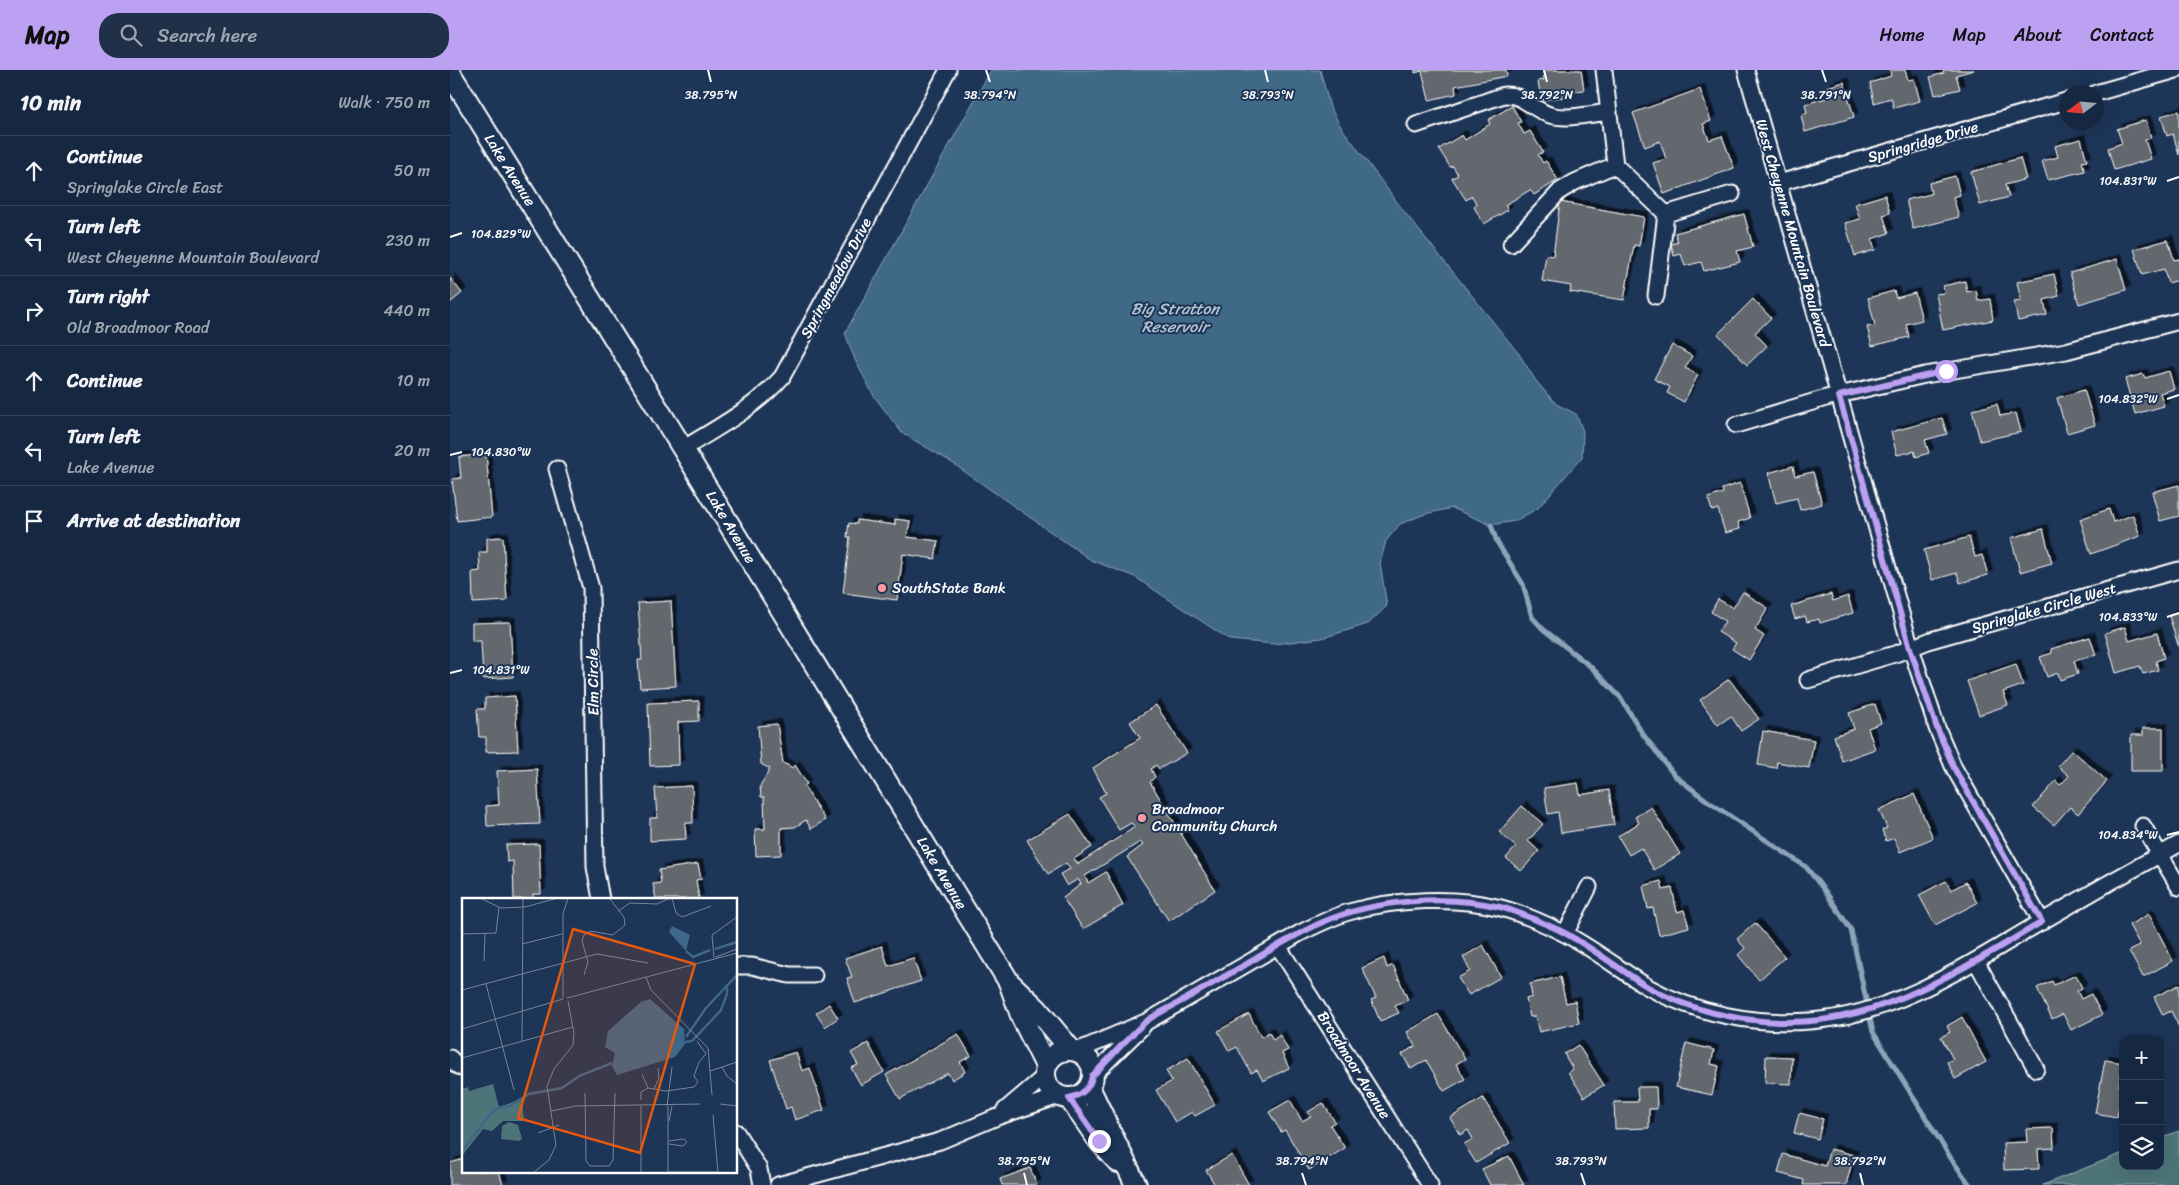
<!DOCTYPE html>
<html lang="en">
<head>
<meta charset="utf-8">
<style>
	:root { --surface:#162841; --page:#1f3048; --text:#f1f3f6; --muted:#9ea6b1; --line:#35445a; --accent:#bca0f2 }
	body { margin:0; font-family:Sriracha,sans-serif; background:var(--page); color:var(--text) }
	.controls { position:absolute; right:15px; bottom:15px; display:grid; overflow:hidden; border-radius:10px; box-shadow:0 5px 20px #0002 }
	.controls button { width:45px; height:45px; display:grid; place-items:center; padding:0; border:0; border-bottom:1px solid var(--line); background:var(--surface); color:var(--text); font:25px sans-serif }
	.compass { position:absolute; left:1609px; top:15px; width:45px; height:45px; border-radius:50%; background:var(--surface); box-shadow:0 5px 20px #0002; rotate:254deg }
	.stop { position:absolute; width:15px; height:15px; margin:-11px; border:4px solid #bca0f2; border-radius:50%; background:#fff }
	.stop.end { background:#bca0f2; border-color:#fff; box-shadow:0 1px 5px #0008 }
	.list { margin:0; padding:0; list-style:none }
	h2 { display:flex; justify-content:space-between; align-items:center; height:65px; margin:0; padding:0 20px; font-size:21px }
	h2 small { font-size:16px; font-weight:400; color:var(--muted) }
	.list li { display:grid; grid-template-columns:32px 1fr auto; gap:15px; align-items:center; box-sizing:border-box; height:70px; padding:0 20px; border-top:1px solid var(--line) }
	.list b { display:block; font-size:19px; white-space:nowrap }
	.list p { margin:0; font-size:16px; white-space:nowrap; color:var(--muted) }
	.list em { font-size:16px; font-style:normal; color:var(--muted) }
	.icon { flex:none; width:28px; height:28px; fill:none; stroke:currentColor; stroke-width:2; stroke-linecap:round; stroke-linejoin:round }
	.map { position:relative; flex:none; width:1729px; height:1115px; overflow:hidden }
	header { display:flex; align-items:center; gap:30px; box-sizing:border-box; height:70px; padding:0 25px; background:var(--accent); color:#111 }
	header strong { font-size:24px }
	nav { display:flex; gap:28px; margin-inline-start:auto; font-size:18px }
	.search { width:350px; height:45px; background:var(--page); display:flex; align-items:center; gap:12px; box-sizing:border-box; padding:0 18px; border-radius:20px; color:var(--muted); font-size:19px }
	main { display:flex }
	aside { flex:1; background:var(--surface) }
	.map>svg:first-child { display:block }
	.green { fill:#4d7478; stroke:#a6babc }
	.water { fill:#3f6787; stroke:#8ca4b7 }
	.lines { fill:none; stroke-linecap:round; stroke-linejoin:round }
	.stream { stroke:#8ca4b7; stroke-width:5 }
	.building { fill:#62676d; stroke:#fff; filter:url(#shadow) }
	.minor-casing { stroke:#fff; stroke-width:19 }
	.major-casing { stroke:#fff; stroke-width:24 }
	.minor { stroke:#1d3557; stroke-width:15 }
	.major { stroke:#1d3557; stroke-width:20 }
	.route { stroke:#bca0f2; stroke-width:6 }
	.ticks { fill:none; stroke:#fff; stroke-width:2 }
	.poi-dot { fill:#ff9aa2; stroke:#1d3557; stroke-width:2 }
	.labels { text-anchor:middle; stroke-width:4; stroke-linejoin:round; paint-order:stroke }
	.street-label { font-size:15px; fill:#fff; stroke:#1d3557 }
	.poi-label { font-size:15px; fill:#fff; stroke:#1d3557; text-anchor:start }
	.water-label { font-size:16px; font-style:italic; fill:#b2c2cf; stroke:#1d3557 }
	.inset-river { fill:none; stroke:#3f6787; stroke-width:2.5 }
	.inset-road { fill:none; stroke:#77869a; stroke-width:1 }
	.view { fill:#e8590c; fill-opacity:0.15; stroke:#e8590c; stroke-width:2.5 }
	.inset-edge { fill:none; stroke:#fff; stroke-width:2.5 }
	.ticks-label { font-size:12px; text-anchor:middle; fill:#fff; stroke:#1d3557; stroke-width:4; stroke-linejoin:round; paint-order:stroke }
</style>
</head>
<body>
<header>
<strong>Map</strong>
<div class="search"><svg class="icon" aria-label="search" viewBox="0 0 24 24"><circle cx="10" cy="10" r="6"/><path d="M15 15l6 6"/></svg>Search here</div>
<nav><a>Home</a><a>Map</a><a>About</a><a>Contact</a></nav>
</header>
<main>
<aside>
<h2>10 min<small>Walk · 750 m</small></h2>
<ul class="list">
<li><svg class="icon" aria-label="ahead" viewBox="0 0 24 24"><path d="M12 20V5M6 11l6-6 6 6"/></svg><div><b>Continue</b><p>Springlake Circle East</p></div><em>50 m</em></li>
<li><svg class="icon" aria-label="left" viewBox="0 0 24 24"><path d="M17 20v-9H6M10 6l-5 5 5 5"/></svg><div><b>Turn left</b><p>West Cheyenne Mountain Boulevard</p></div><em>230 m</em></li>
<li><svg class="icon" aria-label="right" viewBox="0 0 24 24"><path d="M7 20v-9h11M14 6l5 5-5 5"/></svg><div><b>Turn right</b><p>Old Broadmoor Road</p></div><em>440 m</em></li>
<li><svg class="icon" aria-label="ahead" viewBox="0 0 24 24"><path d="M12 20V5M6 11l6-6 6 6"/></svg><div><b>Continue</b></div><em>10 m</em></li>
<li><svg class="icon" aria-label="left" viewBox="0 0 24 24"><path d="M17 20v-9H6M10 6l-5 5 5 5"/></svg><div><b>Turn left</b><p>Lake Avenue</p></div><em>20 m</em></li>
<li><svg class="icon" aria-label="arrive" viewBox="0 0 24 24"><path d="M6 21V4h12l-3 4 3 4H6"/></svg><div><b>Arrive at destination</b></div></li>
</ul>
</aside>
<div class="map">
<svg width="1729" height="1115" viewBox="0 0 1729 1115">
	<defs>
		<filter id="shadow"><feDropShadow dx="4.5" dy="-4.5" stdDeviation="0" flood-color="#0009"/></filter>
	</defs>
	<rect width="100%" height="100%" fill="#1d3557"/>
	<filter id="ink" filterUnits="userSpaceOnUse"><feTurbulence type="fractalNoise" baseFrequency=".02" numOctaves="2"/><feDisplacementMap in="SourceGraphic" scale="10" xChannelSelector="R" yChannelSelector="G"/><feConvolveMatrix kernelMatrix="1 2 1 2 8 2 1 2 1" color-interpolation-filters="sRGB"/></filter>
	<g filter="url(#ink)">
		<path class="green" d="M1729,1061V1115H1593L1673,1083V1096H1710V1068Z"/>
		<path class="water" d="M541,0H870L880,37L891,57L956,144L1069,284L1086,311L1106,334L1126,344L1133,361L1132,387L1088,438L1065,451L1041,455L1002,438L975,444L950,454L936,471L930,493L937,536L918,554L872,568L824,574L780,570L685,507L641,490L498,390L452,363L424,326L405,290L395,263Z"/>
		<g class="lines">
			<path class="stream" d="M1041,455L1047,472L1073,514L1082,547L1093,559L1141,597L1171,628L1192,663L1225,706L1259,732L1356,797L1375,821L1401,860L1423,962L1500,1087L1520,1115"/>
		</g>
		<path class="building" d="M965,0H1056L1057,6L1005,16L1006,24L979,30L972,1L965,3Z
			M1093,0H1131L1134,20L1120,22L1121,26L1091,30L1088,11L1094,10Z
			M1440,0H1455L1458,10L1464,9L1470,31L1444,38L1441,28L1424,33L1420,13L1441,6Z
			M1493,0H1524L1506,5L1510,19L1485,25L1480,7L1494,3Z
			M1394,12L1404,47L1355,62L1351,45L1357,43L1355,34L1380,27L1377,17Z
			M1250,19L1261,51L1253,54L1259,70L1272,66L1284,98L1214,124L1203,93L1216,89L1210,71L1195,77L1183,43Z
			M1062,36L1071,52L1068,53L1074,64L1080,61L1093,82L1088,85L1093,93L1096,91L1108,110L1084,125L1080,120L1055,135L1058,140L1034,154L1024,137L1027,135L1022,126L1016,130L1002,108L1008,105L1003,96L1000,97L989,79L1012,65L1015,70L1040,54L1038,50Z
			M1729,41V85L1723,64L1717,66L1711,46Z
			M1696,50L1701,68L1695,70L1701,89L1664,100L1658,78L1672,73L1667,59Z
			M1631,69L1637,91L1632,92L1635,101L1598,110L1592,91L1608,87L1605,76Z
			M1570,88L1576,109L1555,115L1559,127L1530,135L1521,102Z
			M1505,106L1510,125L1503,127L1509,147L1463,159L1456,130L1481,124L1479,113Z
			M1435,125L1440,143L1433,145L1439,163L1422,169L1425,180L1405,186L1395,153L1410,149L1405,134Z
			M1110,132L1194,147L1189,176L1184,175L1174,230L1120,222L1121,216L1092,211L1096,185L1103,186Z
			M1294,144L1303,177L1287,181L1290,192L1254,201L1251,192L1235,196L1231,184L1224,186L1221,174L1228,172L1225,163Z
			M1718,170L1724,190L1729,189V210L1718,213L1714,199L1692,205L1684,179Z
			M1667,189L1676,220L1629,234L1620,203Z
			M1604,204L1609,226L1594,230L1597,245L1568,251L1564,232L1571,231L1567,212Z
			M0,208L12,223L0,233Z
			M1515,211L1517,222L1526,220L1528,231L1540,229L1543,250L1493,260L1486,224L1494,223L1493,216Z
			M1444,221L1446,228L1465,223L1472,250L1456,254L1459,267L1422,276L1417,257L1425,255L1418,228Z
			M1303,229L1321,248L1305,263L1317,276L1297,295L1268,264Z
			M1222,275L1242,286L1235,298L1248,305L1234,332L1217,323L1220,317L1204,309Z
			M1719,301L1724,319L1710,323L1714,336L1685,344L1675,309L1693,304L1695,308Z
			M1634,320L1645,355L1617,363L1607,328Z
			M1547,334L1550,346L1566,343L1571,362L1530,371L1522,340Z
			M1492,348L1497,364L1475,370L1479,383L1466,387L1464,381L1447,385L1441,362Z
			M36,384L42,447L7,451L2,409L11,408L9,387Z
			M1343,396L1345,406L1363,402L1372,434L1350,440L1347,428L1326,433L1318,403Z
			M1290,413L1300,448L1288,452L1290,459L1275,463L1268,439L1262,441L1258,428L1273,423L1272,419Z
			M1729,415V446L1710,451L1702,422Z
			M1659,439L1663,452L1683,445L1690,466L1641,484L1630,449Z
			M445,449L460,451L457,467L488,471L485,489L453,484L447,530L393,523L400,467H397L399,453L407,454V450L445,455Z
			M1593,459L1602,493L1570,502L1561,468Z
			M53,467L57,531L23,533L22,502L30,501L29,482H37V468Z
			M1519,467L1525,487L1532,485L1538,505L1510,513L1507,503L1482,510L1474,480Z
			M1293,522L1318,538L1305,560L1314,566L1299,590L1282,579L1286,573L1268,562L1275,551L1261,542L1268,529L1283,538Z
			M1381,524L1383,531L1398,526L1403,543L1370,553L1369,549L1357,552L1355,546L1345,549L1341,536Z
			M221,531L226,616L190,618L188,590H192L188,533Z
			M1729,543V578L1719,546Z
			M60,552L63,607L33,609L31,571H22V553Z
			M1675,557L1679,571L1707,563L1714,588L1706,591L1708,600L1693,604L1690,596L1666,603L1655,563Z
			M1640,567L1646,585L1624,591L1628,604L1610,610L1608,603L1597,607L1590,587L1602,583L1601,579Z
			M1566,594L1573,615L1553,622L1558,635L1529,645L1517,611Z
			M1279,609L1309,649L1291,661L1281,646L1268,655L1250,630Z
			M65,626L68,681L36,682V667H29L27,639H35V628Z
			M249,631V651L228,652L229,695L200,696L198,633Z
			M1425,634L1431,653L1418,658L1425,679L1392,691L1384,666L1404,659L1399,643Z
			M706,635L737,683L709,699L706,695L701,699L705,707L700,712L765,820L719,851L677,787L693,775L690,772L635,806L638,813L656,802L673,835L633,859L613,828L631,814L628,809L617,816L610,804L620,799L616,793L598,804L577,770L620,744L642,777L624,789L628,794L685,757L681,753L669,760L649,727L656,723L643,698L690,668L680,652Z
			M327,654L333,693L343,698L345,695L357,714L354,716L375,750L361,759L356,750L345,757L331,758V785L306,786L305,759H315L314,727H311L310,716L320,699L311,694L308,656Z
			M1693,658H1713V701H1681V665H1693Z
			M1313,661L1364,670L1359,698L1327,692L1326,698L1308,695Z
			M1622,680L1657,711L1628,744L1620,737L1604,755L1583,737L1606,711L1610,715L1619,706L1608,696Z
			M87,699L90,754L37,756L36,736L49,735L47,701Z
			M1128,713L1130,725L1159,720L1164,755L1111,763L1108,742L1098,744L1094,718Z
			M242,716L243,753H235L236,769L200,771V748H207L205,718Z
			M1464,724L1483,768L1450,782L1444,768L1436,771L1432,760L1437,758L1429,740Z
			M1072,736L1093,754L1078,771L1089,781L1071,801L1056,788L1066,777L1049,762Z
			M1201,737L1230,784L1204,800L1191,778L1179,785L1168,766L1189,753L1185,747Z
			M89,774L91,824H83V829H64L63,791L57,792L56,775Z
			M248,794L251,809L246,810L249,829H206L203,814L211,813L209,800Z
			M1211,811L1213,820L1222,818L1227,842L1234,840L1239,857L1209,865L1203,838L1198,839L1193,816Z
			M1496,811L1501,820L1516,812L1527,833L1485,855L1469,825Z
			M1699,844L1723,891L1693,907L1679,881L1690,875L1679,855Z
			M1305,853L1335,887L1309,910L1288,885L1295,878L1287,869Z
			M1033,875L1051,907L1019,925L1008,908L1020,901L1013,887Z
			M432,876L438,896L463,888L471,911L405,933L397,908L402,907L395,888Z
			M934,888L937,898L943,895L958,930L945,936L949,943L930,951L921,930L926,928L912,898Z
			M1626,905L1632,918L1627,921L1631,929L1641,924L1652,945L1621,960L1613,944L1602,949L1587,918L1602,911L1604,915Z
			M1110,907L1116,933L1125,931L1129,953L1089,962L1085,946L1080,947L1076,929L1082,927L1080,914Z
			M1729,915V957L1721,941L1713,945L1704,927Z
			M379,934L388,948L375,957L366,943Z
			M799,944L811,967L819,962L823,970L830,965L838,980L832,983L839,998L813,1011L807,1000L801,1003L787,977L779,981L768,961Z
			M988,944L1015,989L1006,994L1015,1009L994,1021L976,990L961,999L952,984L965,976L957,962Z
			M1512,947L1536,992L1505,1009L1497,992L1503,989L1491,967L1500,962L1497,956Z
			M508,964L521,986L510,992L515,1002L502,1010L498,1003L450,1029L436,1005Z
			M418,973L434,1002L411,1015L401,998L408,995L401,983Z
			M1236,973L1264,980L1261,994L1269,996L1262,1025L1226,1017Z
			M1128,975L1154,1015L1134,1027L1118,1002L1123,999L1114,984Z
			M346,982L352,1001L360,998L374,1040L345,1050L341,1037L336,1039L320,990Z
			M1316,986L1342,987L1341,1014L1315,1013Z
			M738,988L765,1035L745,1046L742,1042L725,1052L706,1020L722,1011L716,1001Z
			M1655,990L1673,993L1669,1016L1673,1017V1019L1667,1047L1645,1043Z
			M1187,1017H1206L1207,1039H1199V1058L1165,1059L1164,1032H1188Z
			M1033,1028L1060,1073L1026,1093L1014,1074L1023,1069L1018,1060L1010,1065L1000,1048Z
			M840,1030L852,1051L861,1046L858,1042L873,1033L885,1052L880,1055L895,1078L859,1100L835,1060L831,1062L819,1042Z
			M1349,1043L1373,1049L1368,1069L1344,1063Z
			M1603,1058L1604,1078L1588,1079L1589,1099L1554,1100L1553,1073L1577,1072L1576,1059Z
			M1380,1079L1404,1085L1396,1115H1353L1354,1110L1328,1103L1333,1084L1375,1096Z
			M782,1085L799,1115H765L756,1100Z
			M1059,1086L1074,1115H1040L1032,1099Z
			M14,1089V1101H49L53,1115H0V1093Z
			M580,1098L587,1115H552L550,1109Z"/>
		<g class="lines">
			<defs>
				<path id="minor" d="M1154,0L1165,95L1216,144L1282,124
					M1296,0L1461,578L1487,658L1504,698L1592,852
					M1646,23L1726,0
					M966,55L1054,25C1073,24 1082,39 1100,45C1117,50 1141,44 1159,42
					M1329,113L1616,31
					M1061,174L1110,121L1125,112L1165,95
					M1206,226L1216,144
					M1286,355L1376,328L1475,305L1616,281L1729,251
					M233,379C268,357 305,338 332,307L498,0
					M107,399L141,518L145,797L151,829
					M1358,610L1448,583L1481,570L1729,500
					M1693,756L1729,817
					M1115,864L1139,817
					M828,876L980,1115
					M1526,891L1586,999
					M286,896H302L339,905H364
					M627,981L698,951L850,863C866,855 882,847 899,842C943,829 1007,826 1051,838C1070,843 1091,852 1109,861C1141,876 1168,899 1198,917C1246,944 1305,955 1360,951C1446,945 1519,894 1591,852C1637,825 1683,799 1729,774
					M0,988L8,996L14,999
					M642,1006L693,956
					M554,1041L595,1006
					M286,1062L309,1099L312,1115
					M328,1115L490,1071L547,1047L609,1026"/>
				<path id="major" d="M0,3L233,379L559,912L572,948L596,996
					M562,915L587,939L621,980
					M595 1004a24 24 0 1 1 48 0a24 24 0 1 1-48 0Z
					M639,1017L686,1115
					M619,1028L649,1071L668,1092"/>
			</defs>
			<use href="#minor" class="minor-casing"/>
			<use href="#major" class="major-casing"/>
			<use href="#minor" class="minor"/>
			<use href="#major" class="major"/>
		</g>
	</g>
	<g class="lines" filter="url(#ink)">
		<path class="route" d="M649,1071L619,1028C632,1025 640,1019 642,1006C660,989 680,964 698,950C708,943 720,938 730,932C752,920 773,907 795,895C820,880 846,864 873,852C924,830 996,824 1050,837C1069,842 1091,852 1109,860C1141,876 1168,899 1198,917C1237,939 1285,951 1330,952C1428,955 1510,900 1592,852L1504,698L1487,658L1460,578L1389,326L1496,301"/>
	</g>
	<path class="ticks" d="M258,0L261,12M536,0L540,12M815,0L818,12M1094,0L1097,12M1372,0L1376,12M1717,111L1729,107M0,167L12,163M1717,329L1729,325M0,385L12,382M1717,547L1729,543M0,603L12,600M1717,765L1729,762M574,1103L577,1115M852,1103L856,1115M1131,1103L1135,1115M1410,1103L1413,1115"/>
	<g class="poi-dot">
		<circle cx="432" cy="518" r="5"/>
		<circle cx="692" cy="748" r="5"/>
	</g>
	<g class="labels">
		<g class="street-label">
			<text transform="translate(1473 72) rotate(-16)" y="5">Springridge Drive</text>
			<text transform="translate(60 100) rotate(58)" y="5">Lake Avenue</text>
			<text transform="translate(1343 163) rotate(74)" y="5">West Cheyenne Mountain Boulevard</text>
			<text transform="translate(386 208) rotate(-62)" y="5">Springmeadow Drive</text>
			<text transform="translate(281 457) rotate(59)" y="5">Lake Avenue</text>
			<text transform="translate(1594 538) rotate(-16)" y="5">Springlake Circle West</text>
			<text transform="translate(143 612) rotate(-91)" y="5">Elm Circle</text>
			<text transform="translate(492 803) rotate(59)" y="5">Lake Avenue</text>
			<text transform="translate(904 995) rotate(58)" y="5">Broadmoor Avenue</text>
		</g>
		<g class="poi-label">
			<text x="442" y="523">SouthState Bank</text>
			<text x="702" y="744">Broadmoor<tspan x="702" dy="17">Community Church</tspan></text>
		</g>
		<g class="water-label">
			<text x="725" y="244">Big Stratton<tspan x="725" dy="18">Reservoir</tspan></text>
		</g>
	</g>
	<g transform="translate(12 828)">
		<rect width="275" height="275" fill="#1d3557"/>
		<path d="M31,186L37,209L60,201L62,223H41L30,233L21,231L0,258V191L6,189L7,193ZM47,224L56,227L60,241L57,243L39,241L40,228Z" fill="#4d7478"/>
		<path d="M210,28L228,37L224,53L207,34ZM188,101L222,131L223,146L213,159L155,177L150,168L153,155L143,149L146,133L179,104Z" fill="#3f6787"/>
		<path class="inset-river" d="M253,51L275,44M224,53L231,59L248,52M224,139L244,110L275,77M223,144L230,143L259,112L265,96V86M0,254L28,216L36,210L47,208L67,196L100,190L117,178L150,165"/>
		<path class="inset-road" d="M18,0L39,10L63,9L96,0M210,0L214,15L220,19L249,8M156,13L168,5L195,6L208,0M0,36L34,35L37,9M60,46L100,36M254,59L275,51M252,60L250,37L275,19M22,63L23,36M122,77L126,64L120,43L122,37L128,33L151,37L163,27L162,19L147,0M184,79L189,92L246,150L250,197M24,86L52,192M0,92L135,56L186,65M101,100V16L106,0M105,100L275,55M0,131L101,101M60,144L61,0M0,160L111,129M260,169L265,178L275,186M248,173L275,164M180,176L186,190M192,191L197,180L196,170M123,195L124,263L128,268H147L151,262L153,195M179,202V194L186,190L204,193L232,189L236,184L232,178L237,164L244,156L235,143M258,206L275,208M205,208L210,169M206,208V275M89,213L114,208L238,206M251,217L256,275M207,223L210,208M76,235L97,227M207,246L221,248L225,244L222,241L207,243M206,274H256M71,275L87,262L94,247L85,188L92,171L111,147L112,135L106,103M179,275V208"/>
		<path class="view" d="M111,31L233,66L178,255L56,220Z"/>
		<rect width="275" height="275" class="inset-edge"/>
	</g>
	<g class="ticks-label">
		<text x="261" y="29">38.795°N</text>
		<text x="540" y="29">38.794°N</text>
		<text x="818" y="29">38.793°N</text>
		<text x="1097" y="29">38.792°N</text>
		<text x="1376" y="29">38.791°N</text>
		<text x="1678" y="115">104.831°W</text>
		<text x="51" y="168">104.829°W</text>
		<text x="1678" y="333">104.832°W</text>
		<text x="51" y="386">104.830°W</text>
		<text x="1678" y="551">104.833°W</text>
		<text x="51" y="604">104.831°W</text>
		<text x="1678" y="769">104.834°W</text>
		<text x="574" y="1095">38.795°N</text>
		<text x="852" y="1095">38.794°N</text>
		<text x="1131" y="1095">38.793°N</text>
		<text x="1410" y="1095">38.792°N</text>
	</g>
</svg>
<div class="controls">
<button>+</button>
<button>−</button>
<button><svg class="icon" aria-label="layers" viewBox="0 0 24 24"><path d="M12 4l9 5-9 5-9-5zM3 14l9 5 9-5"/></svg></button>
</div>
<svg class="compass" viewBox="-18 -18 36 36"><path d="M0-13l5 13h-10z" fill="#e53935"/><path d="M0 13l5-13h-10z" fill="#9ea6b1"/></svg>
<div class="stop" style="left:1496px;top:301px"></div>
<div class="stop end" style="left:649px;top:1071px"></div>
</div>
</main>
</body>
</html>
